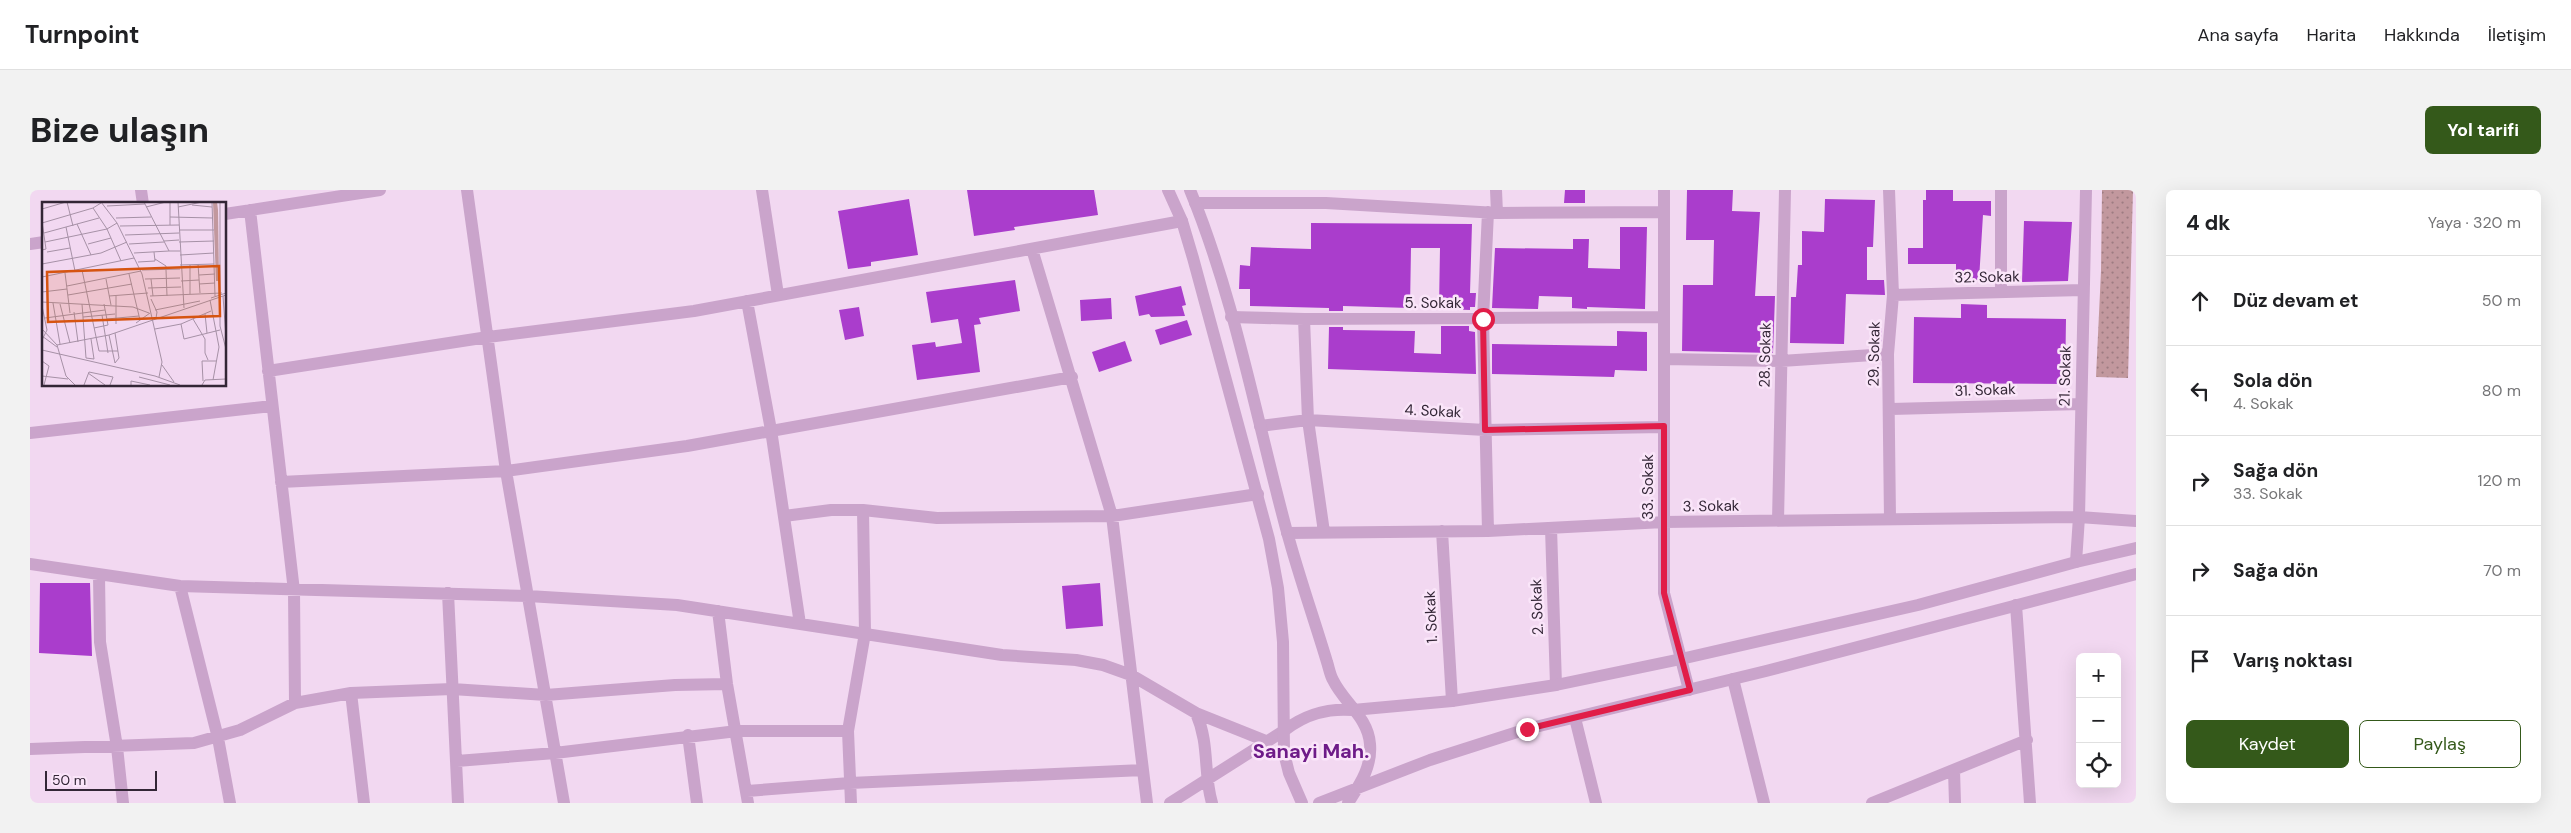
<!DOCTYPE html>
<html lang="tr">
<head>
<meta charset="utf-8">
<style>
	:root { --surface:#fff; --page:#f2f2f2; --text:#202124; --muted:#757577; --line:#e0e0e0; --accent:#34591a }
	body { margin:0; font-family:"DM Sans",sans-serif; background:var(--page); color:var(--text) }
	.controls { position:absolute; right:15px; bottom:15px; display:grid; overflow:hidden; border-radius:8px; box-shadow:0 5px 20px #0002 }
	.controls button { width:45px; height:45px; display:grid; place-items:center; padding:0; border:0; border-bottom:1px solid var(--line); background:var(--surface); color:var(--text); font:25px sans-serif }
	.scale { position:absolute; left:15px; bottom:12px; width:112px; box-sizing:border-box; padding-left:5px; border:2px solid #332636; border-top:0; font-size:14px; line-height:18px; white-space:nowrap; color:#332636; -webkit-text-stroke:4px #fae5f9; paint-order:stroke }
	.stop { position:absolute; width:15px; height:15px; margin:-11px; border:4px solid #e11d48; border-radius:50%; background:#fff }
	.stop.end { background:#e11d48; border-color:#fff; box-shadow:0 1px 5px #0008 }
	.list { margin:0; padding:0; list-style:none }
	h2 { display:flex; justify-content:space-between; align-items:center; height:65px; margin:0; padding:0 20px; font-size:21px }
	h2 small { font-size:16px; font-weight:400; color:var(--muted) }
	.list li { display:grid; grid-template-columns:32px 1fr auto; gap:15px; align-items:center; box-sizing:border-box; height:90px; padding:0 20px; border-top:1px solid var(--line) }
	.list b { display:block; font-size:19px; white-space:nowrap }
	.list p { margin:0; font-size:16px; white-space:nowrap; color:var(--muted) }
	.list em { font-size:16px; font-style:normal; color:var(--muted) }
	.actions { display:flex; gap:10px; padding:15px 20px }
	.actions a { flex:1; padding:11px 0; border:1px solid var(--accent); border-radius:8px; text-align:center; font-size:18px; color:var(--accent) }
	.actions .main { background:var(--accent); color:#fff }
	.icon { flex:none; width:28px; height:28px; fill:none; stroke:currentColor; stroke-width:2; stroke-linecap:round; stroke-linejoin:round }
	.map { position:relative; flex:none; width:2106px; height:613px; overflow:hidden; border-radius:8px }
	header { display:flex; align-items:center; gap:30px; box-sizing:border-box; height:70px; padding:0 25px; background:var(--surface); border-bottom:1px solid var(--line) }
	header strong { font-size:24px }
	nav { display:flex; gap:28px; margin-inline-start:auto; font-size:18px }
	.intro { display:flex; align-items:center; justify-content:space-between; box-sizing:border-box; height:120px; padding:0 30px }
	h1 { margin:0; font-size:35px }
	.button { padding:12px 22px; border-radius:8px; background:var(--accent); color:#fff; font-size:18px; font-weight:700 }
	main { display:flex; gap:30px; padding:0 30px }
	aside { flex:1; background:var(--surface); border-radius:8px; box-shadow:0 5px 20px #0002 }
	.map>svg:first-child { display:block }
	.grass { fill:url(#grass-dots) }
	.building { fill:#aa3dcc }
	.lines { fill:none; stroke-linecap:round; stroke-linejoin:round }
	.minor { stroke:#caa4cb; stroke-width:12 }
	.tertiary { stroke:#caa4cb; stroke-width:12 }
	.route { stroke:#e11d48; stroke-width:6 }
	.labels { text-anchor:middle; stroke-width:5; stroke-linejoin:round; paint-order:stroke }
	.street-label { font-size:15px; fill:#332636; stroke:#fae5f9 }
	.district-label { font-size:20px; font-weight:bold; fill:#6e1b88; stroke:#fae5f9 }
	.inset-road { fill:none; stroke:#a691a6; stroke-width:1 }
	.view { fill:#d65410; fill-opacity:0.15; stroke:#d65410; stroke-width:2.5 }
	.inset-edge { fill:none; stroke:#332636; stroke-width:2.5 }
</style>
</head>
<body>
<header>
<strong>Turnpoint</strong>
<nav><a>Ana sayfa</a><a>Harita</a><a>Hakkında</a><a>İletişim</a></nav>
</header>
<div class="intro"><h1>Bize ulaşın</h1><a class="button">Yol tarifi</a></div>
<main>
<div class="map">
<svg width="2106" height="613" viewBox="0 0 2106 613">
	<defs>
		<pattern id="grass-dots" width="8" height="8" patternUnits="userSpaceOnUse" patternTransform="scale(1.25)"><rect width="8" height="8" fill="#c2989e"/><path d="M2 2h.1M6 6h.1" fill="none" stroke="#9e7c82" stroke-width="1.8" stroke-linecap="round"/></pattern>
	</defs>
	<rect width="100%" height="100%" fill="#f2d8f1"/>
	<path class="grass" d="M2072,0H2103L2098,188L2066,187L2071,81Z"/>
	<path class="building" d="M937,0H1064L1068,25L984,37L985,40L944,46Z
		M1535,0H1555V13H1534Z
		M1657,0H1703L1702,21L1730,22L1725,106H1745L1743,163L1652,161L1653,95H1683L1684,50H1656Z
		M1896,0H1923V11H1961V26L1953,25L1949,90L1926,89V74H1878V58H1893V10H1896Z
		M879,9L888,65L841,72V76L818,79L808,21Z
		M1795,9L1845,10L1843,57H1837V90H1854L1855,105L1816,104L1814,154L1760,153L1761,107H1766L1768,75H1772V41L1794,42Z
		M1994,31L2042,32L2038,91L1992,92Z
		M1281,33L1442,34L1440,103H1446L1445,117H1440V120L1409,119L1410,58H1381L1380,118L1313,116V121H1299V118L1220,116V99H1209L1210,75L1220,76L1221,57L1281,59Z
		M1590,37H1617L1615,119L1557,117V119L1542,118V107L1509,106L1508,119L1462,118L1465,58L1543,59V49H1559L1558,78L1590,79Z
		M985,90L990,121L949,128L951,134L944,135L950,182L887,190L882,155L905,152L906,157L932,153L928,129L901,133L896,102Z
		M1151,96L1156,115L1152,116L1155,126L1121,127L1119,124L1109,126L1105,106Z
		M1081,108L1082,129L1051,131L1050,110Z
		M1931,114L1957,115V128L2036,129L2035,194L1883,193L1884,127L1931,128Z
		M829,117L834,146L815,150L809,120Z
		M1157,130L1162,145L1130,155L1125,140Z
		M1411,136H1439V141L1445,142L1446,184L1298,179L1299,137H1313V140L1385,141L1384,163L1411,164Z
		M1841,138H1852L1851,155H1841Z
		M1587,141L1617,142V181L1585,180L1584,187L1462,184V154L1587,156Z
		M1095,151L1102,171L1069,182L1062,162Z
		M10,393H60L62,466L9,463Z
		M1070,393L1073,436L1036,439L1032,396Z"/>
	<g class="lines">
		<path class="minor" d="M111,0L113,14
			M437,0L476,281L534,613
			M732,0L748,105
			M1466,0L1467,23
			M1634,0V403L1659,500
			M1859,0L1863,105L1858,164L1860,329
			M1165,13H1296L1467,23L1634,22
			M220,20L264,401L265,513
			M1458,22L1453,129L1458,341
			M195,24L350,0
			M0,54L14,52
			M1002,59L1082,326L1117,613
			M1971,102V0
			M1863,105L2053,100
			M717,111L741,240L770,434
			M1201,127L1274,129L1634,127
			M1274,129L1278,230L1294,342
			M1634,169L1751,171L1858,164
			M238,181L458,147L664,121L1152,31
			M1861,219L2051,214
			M1230,236L1278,230L1455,240L1634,237
			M0,243L242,216
			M251,292L476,281L657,256L1042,187
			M754,326L801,320H833L907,328L1082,326L1228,304
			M1748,331L1755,0
			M1521,338L1526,495
			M1412,341L1422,511
			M1257,343L1458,341L1634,332L2049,327L2106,331
			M2046,372L2049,327L2056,0
			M0,374L150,396L498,406L647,415L972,465L1046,470L1073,475L1101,485L1166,523L1236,551
			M69,386L70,452L87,557L93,613
			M150,396L188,548L200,613
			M418,403L428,613
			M1986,415L2000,613
			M688,421L697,494L718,613
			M1703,489L1734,613
			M321,503L334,613
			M1166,523C1180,555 1173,582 1182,613
			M1545,528L1566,613
			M658,545L667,613
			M0,559L164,553L210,540L265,513L321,503L422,499L516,505L645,495L697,494
			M427,571L525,563L707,541H818
			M1924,580L1925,613
			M717,601L820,593L1113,580
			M821,613L818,541L835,443L833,320
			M1140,613L1255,540
			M1842,613L1997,550"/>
		<path class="tertiary" d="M1138,0L1152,31L1163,68L1239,349L1248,398L1253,452L1254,563L1259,583L1272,613
			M1160,0C1205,109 1226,228 1257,342C1269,386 1284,429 1297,472C1299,478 1300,485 1303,490C1314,513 1338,527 1340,554C1342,577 1330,594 1318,613
			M1255,540C1276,524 1297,518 1323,520L1422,511L1526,495L1651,469L1888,415L2046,372L2106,358
			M1289,613L1400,570L1497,539L1736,481L2106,384"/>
	</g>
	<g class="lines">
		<path class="route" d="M1453,129L1455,240L1634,236V403L1660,500L1497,539"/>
	</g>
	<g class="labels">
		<g class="street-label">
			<text transform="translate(1957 87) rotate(-1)" y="5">32. Sokak</text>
			<text x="1403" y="118">5. Sokak</text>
			<text transform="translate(1844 164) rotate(-89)" y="5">29. Sokak</text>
			<text transform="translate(1735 165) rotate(-89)" y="5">28. Sokak</text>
			<text transform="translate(2035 186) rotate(-89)" y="5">21. Sokak</text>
			<text transform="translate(1955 200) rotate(-2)" y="5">31. Sokak</text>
			<text transform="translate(1403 221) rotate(3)" y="5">4. Sokak</text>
			<text transform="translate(1618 297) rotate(-90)" y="5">33. Sokak</text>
			<text transform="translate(1681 316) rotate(-1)" y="5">3. Sokak</text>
			<text transform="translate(1507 417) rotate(-92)" y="5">2. Sokak</text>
			<text transform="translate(1401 427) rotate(-93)" y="5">1. Sokak</text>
		</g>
		<g class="district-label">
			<text x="1281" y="568">Sanayi Mah.</text>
		</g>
	</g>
	<g transform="translate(12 12)">
		<rect width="184" height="184" fill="#f2d8f1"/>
		<path d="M171,0H175L176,8L177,79H174Z" fill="#c2989e"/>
		<path class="inset-road" d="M25,0L31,24M59,0L75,21L100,72L120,160L117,175M102,0L127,49H138M128,0V23M136,0L142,106M170,0L173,94M178,0V124L184,147M150,3L170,5M65,4L103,2M104,5L124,0M136,5L160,0M51,6L65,27L79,59M0,7L24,0M128,15L171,16M74,16L109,15M0,21L51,6L59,1M35,22L49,53M78,24L137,23M24,25L33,69M137,28H172M2,31L57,16M83,33L137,31M122,39L137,38M3,40L65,27L75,21M137,40L172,39M46,42L69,36M87,42L122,40M0,48L4,47L0,20M5,50L28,46M92,51L127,49M138,53L172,51M113,57L124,64V68M96,60L113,59L112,50M0,62L59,51L85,40M156,62L158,91M138,63L172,62M148,63V92M40,68L57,149H76M100,68L138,67M124,68L125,94M23,71L28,111M87,72L98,118M157,73L173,72M0,75L92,56M64,77L69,103M103,77L138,76M109,77L111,94M139,79L157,78M157,82L173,81M25,84L99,69M106,86L139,85M0,90L25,87M26,93L90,82M67,94L106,91M74,94V122M108,94L180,91M181,94L184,135M169,96L184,91M109,97L115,110L114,116M168,98L177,145L171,178M0,100L91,105L107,111M11,101L18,142M18,102L28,141M40,102L44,156L52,157L49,137M0,104L5,128L0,138M113,108L158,99M32,110L36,140M163,112L165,131M60,113L66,151M41,115L73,112M3,116L63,108M65,117L97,114M151,117L163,137V151L166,158M94,121L108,111M139,122L142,137L178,128M52,126L66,123L62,102M0,127L15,143L24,174L33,183M113,127L139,122L169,109M67,133L73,161L77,156L73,131M0,134L15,145M15,143L67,133L184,93M0,148L113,174L138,183M0,159L7,164L2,183M120,163L132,180M46,171L63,183M0,174L26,177M97,175L128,183M161,179L160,159H174M42,183L47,170L71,175L68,183M89,183V179L108,183M160,183L163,178L184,177"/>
		<path class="view" d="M177,64L178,114L6,120L5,70Z"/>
		<rect width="184" height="184" class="inset-edge"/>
	</g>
</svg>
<div class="controls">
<button>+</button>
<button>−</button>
<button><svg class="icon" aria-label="locate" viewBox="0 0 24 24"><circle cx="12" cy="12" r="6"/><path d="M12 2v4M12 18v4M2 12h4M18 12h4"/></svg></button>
</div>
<div class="scale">50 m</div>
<div class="stop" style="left:1453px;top:129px"></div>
<div class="stop end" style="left:1497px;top:539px"></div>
</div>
<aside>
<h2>4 dk<small>Yaya · 320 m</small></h2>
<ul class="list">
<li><svg class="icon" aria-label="ahead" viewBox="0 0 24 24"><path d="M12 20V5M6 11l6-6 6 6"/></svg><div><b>Düz devam et</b></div><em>50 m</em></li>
<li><svg class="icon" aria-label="left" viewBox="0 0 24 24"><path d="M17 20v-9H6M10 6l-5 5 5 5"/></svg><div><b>Sola dön</b><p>4. Sokak</p></div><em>80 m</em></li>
<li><svg class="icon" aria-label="right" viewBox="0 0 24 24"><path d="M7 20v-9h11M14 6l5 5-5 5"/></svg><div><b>Sağa dön</b><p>33. Sokak</p></div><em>120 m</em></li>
<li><svg class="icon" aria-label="right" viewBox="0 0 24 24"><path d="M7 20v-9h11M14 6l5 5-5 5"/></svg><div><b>Sağa dön</b></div><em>70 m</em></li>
<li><svg class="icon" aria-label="arrive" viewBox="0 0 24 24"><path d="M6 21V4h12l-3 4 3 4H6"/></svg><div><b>Varış noktası</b></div></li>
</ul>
<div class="actions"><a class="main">Kaydet</a><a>Paylaş</a></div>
</aside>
</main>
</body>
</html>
